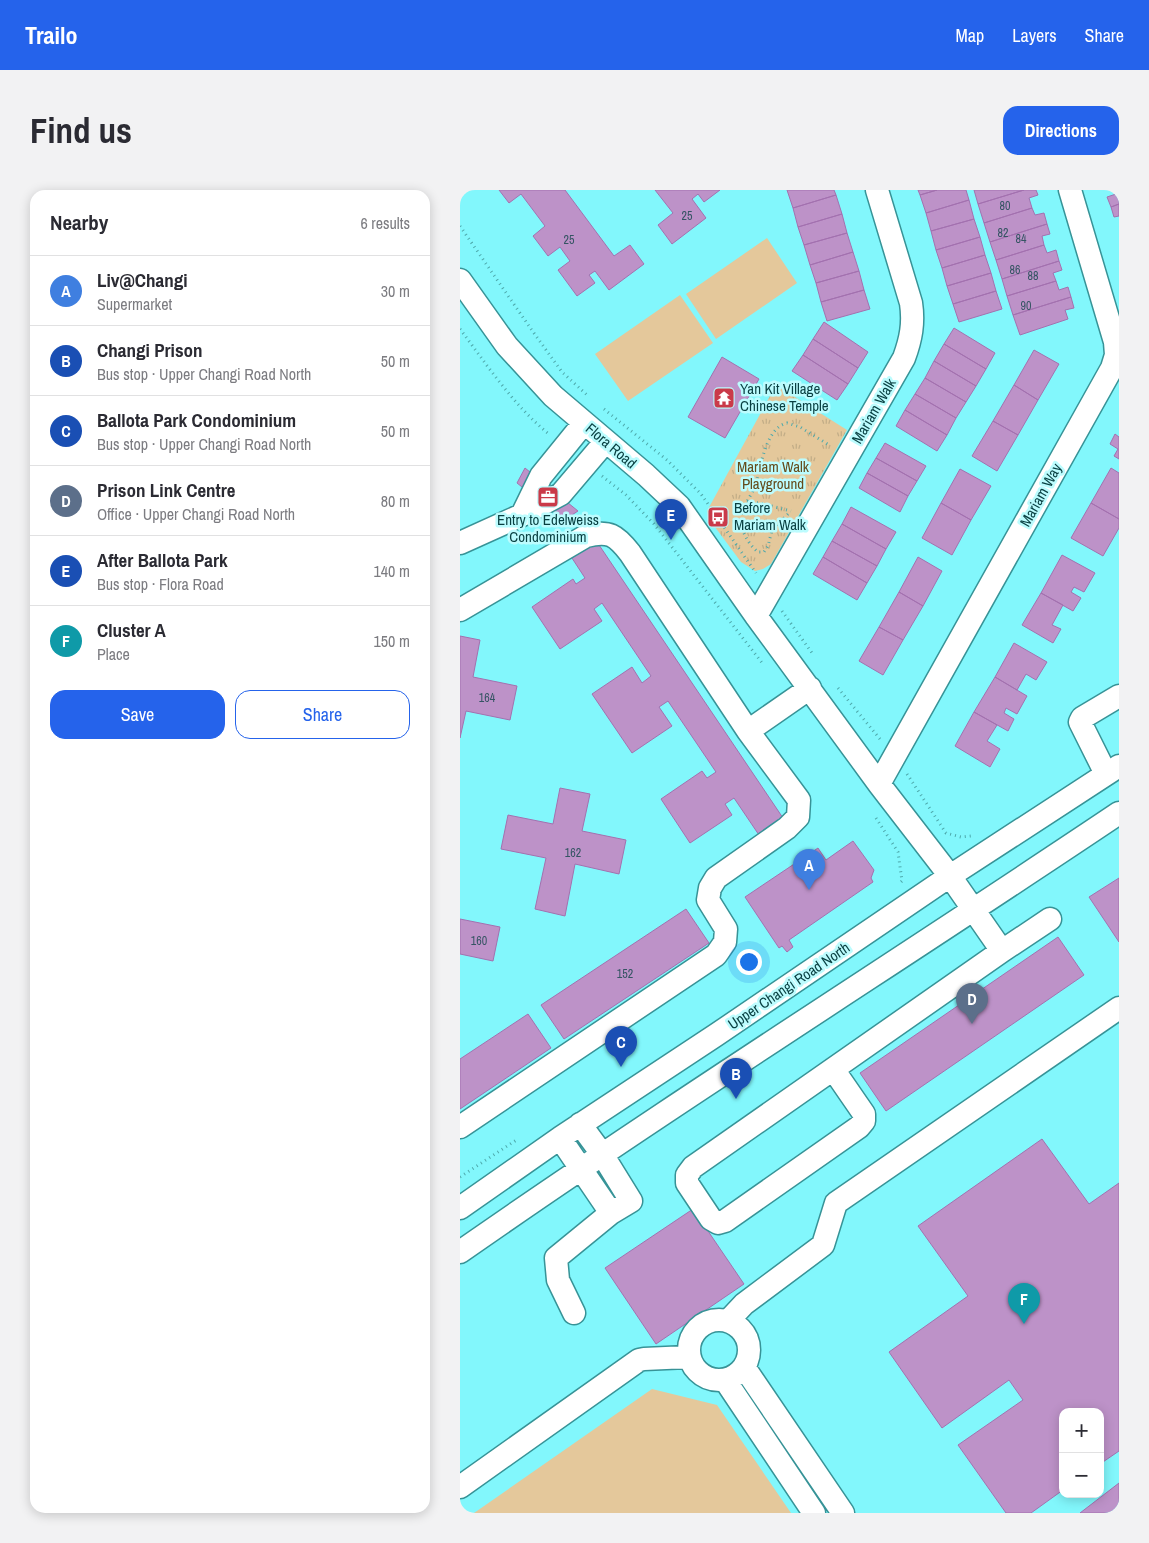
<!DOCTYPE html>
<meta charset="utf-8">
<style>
body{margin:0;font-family:"Archivo Narrow",sans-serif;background:#f2f2f3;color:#2b2b33}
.controls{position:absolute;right:15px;bottom:15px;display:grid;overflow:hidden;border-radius:10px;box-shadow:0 2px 12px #0003}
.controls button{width:45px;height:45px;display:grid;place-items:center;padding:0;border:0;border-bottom:1px solid #e1e1e2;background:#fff;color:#2b2b33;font:25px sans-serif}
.you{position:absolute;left:288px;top:771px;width:18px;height:18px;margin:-12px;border:4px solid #fff;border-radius:50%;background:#1a73e8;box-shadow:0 0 0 8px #1a73e833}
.badge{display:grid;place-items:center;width:32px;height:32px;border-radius:50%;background:#2563eb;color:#fff;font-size:16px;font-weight:700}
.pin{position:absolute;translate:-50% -41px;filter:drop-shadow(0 1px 2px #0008)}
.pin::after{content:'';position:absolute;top:26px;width:18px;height:15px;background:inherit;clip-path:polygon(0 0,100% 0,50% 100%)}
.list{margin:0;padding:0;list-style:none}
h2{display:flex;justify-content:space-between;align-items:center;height:65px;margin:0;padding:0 20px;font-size:21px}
h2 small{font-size:16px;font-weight:400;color:#7c7c81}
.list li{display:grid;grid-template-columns:32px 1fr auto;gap:15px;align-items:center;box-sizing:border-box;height:70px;padding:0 20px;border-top:1px solid #e1e1e2}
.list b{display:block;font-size:19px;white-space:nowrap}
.list p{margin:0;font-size:16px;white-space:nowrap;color:#7c7c81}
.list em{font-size:16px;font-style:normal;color:#7c7c81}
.actions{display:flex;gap:10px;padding:15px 20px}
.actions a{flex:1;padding:11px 0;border:1px solid #2563eb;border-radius:15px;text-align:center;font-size:18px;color:#2563eb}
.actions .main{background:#2563eb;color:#fff}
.map{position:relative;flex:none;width:659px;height:1323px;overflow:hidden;border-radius:15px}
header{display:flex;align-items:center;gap:30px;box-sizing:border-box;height:70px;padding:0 25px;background:#2563eb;color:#fff}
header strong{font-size:24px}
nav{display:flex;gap:28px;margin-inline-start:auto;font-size:18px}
.intro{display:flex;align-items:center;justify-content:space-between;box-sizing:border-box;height:120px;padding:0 30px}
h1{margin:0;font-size:35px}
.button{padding:12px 22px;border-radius:15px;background:#2563eb;color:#fff;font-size:18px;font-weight:700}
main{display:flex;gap:30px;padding:0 30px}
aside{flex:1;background:#fff;border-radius:15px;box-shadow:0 2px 12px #0003}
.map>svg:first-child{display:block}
</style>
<header>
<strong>Trailo</strong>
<nav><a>Map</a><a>Layers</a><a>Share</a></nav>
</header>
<div class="intro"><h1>Find us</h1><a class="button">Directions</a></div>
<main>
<aside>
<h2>Nearby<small>6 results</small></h2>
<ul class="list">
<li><span class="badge" style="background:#3f7fe0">A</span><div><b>Liv@Changi</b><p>Supermarket</p></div><em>30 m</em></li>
<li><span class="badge" style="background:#1a4fb4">B</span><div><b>Changi Prison</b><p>Bus stop · Upper Changi Road North</p></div><em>50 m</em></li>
<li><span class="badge" style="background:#1a4fb4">C</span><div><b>Ballota Park Condominium</b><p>Bus stop · Upper Changi Road North</p></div><em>50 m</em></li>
<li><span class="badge" style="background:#5c6f8a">D</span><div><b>Prison Link Centre</b><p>Office · Upper Changi Road North</p></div><em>80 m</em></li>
<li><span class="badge" style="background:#1a4fb4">E</span><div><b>After Ballota Park</b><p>Bus stop · Flora Road</p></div><em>140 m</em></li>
<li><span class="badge" style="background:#0f9aa8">F</span><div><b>Cluster A</b><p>Place</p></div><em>150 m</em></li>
</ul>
<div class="actions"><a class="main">Save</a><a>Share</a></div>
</aside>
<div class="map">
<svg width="659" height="1323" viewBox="0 0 659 1323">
<defs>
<pattern id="park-tufts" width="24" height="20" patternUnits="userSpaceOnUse" patternTransform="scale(1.25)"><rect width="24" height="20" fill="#e4c89b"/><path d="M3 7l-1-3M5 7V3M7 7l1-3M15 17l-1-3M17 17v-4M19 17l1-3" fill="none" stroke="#c2ad87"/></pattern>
</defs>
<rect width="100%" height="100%" fill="#82f7fc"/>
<path fill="#e4c89b" d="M 307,48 L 337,93 L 256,149 L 226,104 Z
M 220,105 L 253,153 L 168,211 L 135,164 Z
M 192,1199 L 257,1215 L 331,1323 L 14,1323 Z"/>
<path fill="url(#park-tufts)" d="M 316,195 L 387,240 L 311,374 L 303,379 L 295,381 L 281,372 L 249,329 L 247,321 Z"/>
<path fill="#bd92c8" stroke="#a371af" d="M 39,0 L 105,0 L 154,66 L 170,55 L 184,74 L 149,100 L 135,81 L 129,85 L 135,93 L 117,106 L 98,80 L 110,71 L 100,57 L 88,66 L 73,46 L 85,36 L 61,4 L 49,13 Z
M 195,0 L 260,0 L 244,12 L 238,4 L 232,9 L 246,28 L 212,54 L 198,35 L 213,23 Z
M 327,0 L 374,0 L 376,5 L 333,18 Z
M 458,0 L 477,0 L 460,5 Z
M 477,0 L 506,0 L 509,10 L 466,23 L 460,5 Z
M 514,0 L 564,0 L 518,14 Z
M 564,0 L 576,0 L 578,5 L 569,8 L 572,18 L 524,33 L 518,14 Z
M 655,0 L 659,0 L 659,14 L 651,17 L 647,7 L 656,4 Z
M 376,5 L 382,24 L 338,37 L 333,18 Z
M 509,10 L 514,29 L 471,41 L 466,23 Z
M 659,14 L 659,26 L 654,27 L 651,17 Z
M 572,18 L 575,25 L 584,23 L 587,34 L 530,52 L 524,33 Z
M 382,24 L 387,43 L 344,55 L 338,37 Z
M 514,29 L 520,47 L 476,60 L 471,41 Z
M 587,34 L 590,44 L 582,46 L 584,55 L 536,70 L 530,52 Z
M 387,43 L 393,62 L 350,75 L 344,55 Z
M 520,47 L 525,65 L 482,78 L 476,60 Z
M 584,55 L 587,63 L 596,60 L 599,71 L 542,89 L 536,70 Z
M 393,62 L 399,81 L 356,93 L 350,75 Z
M 525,65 L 531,83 L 487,96 L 482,78 Z
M 599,71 L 602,80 L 593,83 L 596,91 L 547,106 L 542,89 Z
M 399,81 L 404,100 L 361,112 L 356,93 Z
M 531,83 L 536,101 L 493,114 L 487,96 Z
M 596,91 L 599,100 L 608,97 L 611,107 L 553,125 L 547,106 Z
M 404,100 L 410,119 L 367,131 L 361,112 Z
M 536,101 L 542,119 L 499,132 L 493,114 Z
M 611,107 L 614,118 L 605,120 L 608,129 L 560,145 L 553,125 Z
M 364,132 L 408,162 L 398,178 L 353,149 Z
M 494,138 L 535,163 L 526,179 L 484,154 Z
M 353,149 L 398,178 L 388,194 L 343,165 Z
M 484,154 L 526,179 L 516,196 L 474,171 Z
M 574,160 L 599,174 L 578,210 L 554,195 Z
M 343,165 L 388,194 L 377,210 L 332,181 Z
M 262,167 L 299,189 L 265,248 L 228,227 Z
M 474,171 L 516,196 L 506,212 L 465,188 Z
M 465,188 L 506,212 L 496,228 L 455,204 Z
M 554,195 L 578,210 L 558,245 L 533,231 Z
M 455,204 L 496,228 L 487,245 L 445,220 Z
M 445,220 L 487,245 L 477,261 L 436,236 Z
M 533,231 L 558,245 L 537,281 L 512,266 Z
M 655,244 L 659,247 L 659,269 L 654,266 L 658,259 L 650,254 Z
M 425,253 L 466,276 L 457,291 L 416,268 Z
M 416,268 L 457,291 L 448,306 L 407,283 Z
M 65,278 L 118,321 L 104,330 L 57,293 Z
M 651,278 L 659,283 L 659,329 L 631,313 Z
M 500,279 L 531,296 L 511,330 L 481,313 Z
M 407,283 L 448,306 L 440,322 L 399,298 Z
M 481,313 L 511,330 L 492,365 L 462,348 Z
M 631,313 L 659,329 L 659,338 L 643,366 L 611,348 Z
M 391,317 L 436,342 L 426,359 L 382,334 Z
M 382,334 L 426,359 L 417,376 L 372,351 Z
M 135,349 L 323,628 L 299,645 L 274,608 L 265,614 L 272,625 L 230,653 L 201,609 L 242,581 L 247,588 L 256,582 L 208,511 L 199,517 L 212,536 L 172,563 L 132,504 L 172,477 L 182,493 L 191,486 L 142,413 L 134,419 L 142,431 L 100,459 L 72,417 L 113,389 L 116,394 L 125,388 L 110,365 Z
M 372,351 L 417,376 L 407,393 L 363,367 Z
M 602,365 L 635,383 L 624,402 L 614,397 L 611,402 L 621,408 L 613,421 L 581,403 Z
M 363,367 L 407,393 L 397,410 L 353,384 Z
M 458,367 L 482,381 L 463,416 L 439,402 Z
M 439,402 L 463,416 L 443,450 L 419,437 Z
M 581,403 L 603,415 L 592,435 L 601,439 L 593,453 L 562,435 Z
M 419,437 L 443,450 L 423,485 L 399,471 Z
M 0,446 L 20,450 L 13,487 L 57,496 L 50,530 L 6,521 L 0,548 Z
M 554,453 L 587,472 L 576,490 L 566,484 L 557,500 L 535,487 Z
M 535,487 L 567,506 L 557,524 L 546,518 L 544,523 L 554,529 L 548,541 L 514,522 Z
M 514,522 L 537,535 L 527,551 L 540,559 L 530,577 L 495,556 Z
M 100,598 L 130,604 L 122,641 L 166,650 L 159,684 L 115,674 L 105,726 L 75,719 L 86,668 L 41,659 L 48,625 L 93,634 Z
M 393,651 L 414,680 L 411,688 L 413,692 L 329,750 L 333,757 L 327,762 L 322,756 L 319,758 L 285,707 L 358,658 L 366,670 Z
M 659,688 L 659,752 L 629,707 Z
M 226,719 L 249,753 L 104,849 L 81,815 Z
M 0,729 L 40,737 L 33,771 L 0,764 Z
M 598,747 L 624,785 L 426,921 L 400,883 Z
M 68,824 L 91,858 L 0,919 L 0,869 Z
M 582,949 L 629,1014 L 659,993 L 659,1261 L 640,1274 L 640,1222 L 603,1222 L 603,1300 L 571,1323 L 546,1323 L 498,1255 L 563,1210 L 549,1190 L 482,1238 L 429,1162 L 508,1106 L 458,1036 Z
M 233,1019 L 284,1094 L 196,1154 L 145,1078 Z
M 659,1293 L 659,1323 L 620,1323 Z"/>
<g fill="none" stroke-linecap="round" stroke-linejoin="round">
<g stroke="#379397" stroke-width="25">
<path id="minor" d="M 0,90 L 47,156 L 93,206 L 186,285 L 219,316 L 296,426 L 419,594 L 490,686 L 542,761
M 62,325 L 81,286 L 124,233
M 0,353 L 62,325 L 101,304 L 146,251
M 0,420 L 126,346 C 149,340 156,345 170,363 L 288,541 L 339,610 L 338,627 L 327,638 L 256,688 L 250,698 L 248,710 L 266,739 L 265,752 L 256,765 L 0,937
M 296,426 L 444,168 C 451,149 454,133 451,113 L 417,0
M 288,541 L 350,498
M 646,584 L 620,532 L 622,528 L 659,506
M 419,594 L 652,178 L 656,165 L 655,152 L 610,0
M 373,879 L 404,924 L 404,931 L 399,937 L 265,1031 L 258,1033 L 251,1029 L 227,993 L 227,985 L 233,977 L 542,761 L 590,729
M 100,948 L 151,1023
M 0,1018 L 100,948 L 256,845 L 490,686 L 659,576
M 0,1062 C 216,911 440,770 659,623
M 114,1123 L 98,1090 L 96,1068 L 151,1023 L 171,1011 L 142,964 L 120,934
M229 1160a30 30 0 1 1 60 0a30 30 0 1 1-60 0Z
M 268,1131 L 284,1114 L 363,1055 L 376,1013 L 659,818
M 284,1177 L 383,1323
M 265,1190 L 354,1323
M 0,1297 L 179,1170 L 184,1169 L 228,1167"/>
</g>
<path stroke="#4da8ab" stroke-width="3" stroke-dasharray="1 4" stroke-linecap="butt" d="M 0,36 L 71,139 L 102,182 L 127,205
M 0,139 C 27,175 54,216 90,245
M 144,219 L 207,270 L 241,304 L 296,383
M 142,286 L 166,305 L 194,334 L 303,474
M 287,311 L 304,314 L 331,321
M 328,324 L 312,340 L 308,356 L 304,362 L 298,362 C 288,354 281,341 281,328 C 282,316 291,307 295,296 C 301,278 305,238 327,233 L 340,237 L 369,255
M 322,421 L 352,463
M 378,498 L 420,549
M 447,584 L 486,643 L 501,647 L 511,646
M 416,628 L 438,662 L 442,691 L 441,692
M 0,987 L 58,949"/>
<use href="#minor" stroke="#fff" stroke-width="22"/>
</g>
<defs>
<g id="temple-square" transform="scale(1.125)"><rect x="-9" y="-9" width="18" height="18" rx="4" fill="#ca3a49" stroke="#bcfcfe"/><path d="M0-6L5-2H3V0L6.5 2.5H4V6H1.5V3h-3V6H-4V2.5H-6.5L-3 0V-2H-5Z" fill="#fff"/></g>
<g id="office-square" transform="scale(1.125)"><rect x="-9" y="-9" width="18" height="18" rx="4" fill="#ca3a49" stroke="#bcfcfe"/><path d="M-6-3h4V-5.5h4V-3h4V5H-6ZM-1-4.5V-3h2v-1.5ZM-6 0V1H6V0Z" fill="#fff"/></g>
<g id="bus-square" transform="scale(1.125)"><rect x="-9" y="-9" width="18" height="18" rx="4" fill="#ca3a49" stroke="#bcfcfe"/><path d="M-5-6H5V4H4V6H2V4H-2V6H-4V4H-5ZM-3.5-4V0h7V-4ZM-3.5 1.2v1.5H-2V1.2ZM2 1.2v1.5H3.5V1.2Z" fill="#fff"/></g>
</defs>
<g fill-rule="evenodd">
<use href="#temple-square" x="264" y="208"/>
<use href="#office-square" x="88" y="307"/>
<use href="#bus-square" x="258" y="327"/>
</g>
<g text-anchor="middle" stroke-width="5" stroke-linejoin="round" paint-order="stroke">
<g font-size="12" fill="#355463">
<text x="545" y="20">80</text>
<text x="227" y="30">25</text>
<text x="543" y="47">82</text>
<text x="561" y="53">84</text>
<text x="109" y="54">25</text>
<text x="555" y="84">86</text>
<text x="573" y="90">88</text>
<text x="566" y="120">90</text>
<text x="27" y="512">164</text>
<text x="113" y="667">162</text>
<text x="19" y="755">160</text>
<text x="165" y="788">152</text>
</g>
<g font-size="15" fill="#083f41" stroke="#bcfcfe" text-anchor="start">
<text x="280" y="204">Yan Kit Village<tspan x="280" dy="17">Chinese Temple</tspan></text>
<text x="274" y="323">Before<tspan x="274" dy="17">Mariam Walk</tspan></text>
<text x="88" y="335" text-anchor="middle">Entry to Edelweiss<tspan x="88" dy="17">Condominium</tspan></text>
</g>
<g font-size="15" fill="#083f41" stroke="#bcfcfe">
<text transform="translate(414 221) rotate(-60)" y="5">Mariam Walk</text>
<text transform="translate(151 256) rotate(40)" y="5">Flora Road</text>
<text transform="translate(581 305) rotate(-61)" y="5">Mariam Way</text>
<text transform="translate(329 796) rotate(-34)" y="5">Upper Changi Road North</text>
</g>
<g font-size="15" fill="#644a1a" stroke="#bcfcfe">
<text x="313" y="282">Mariam Walk<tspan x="313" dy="17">Playground</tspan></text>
</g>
</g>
</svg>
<div class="controls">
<button>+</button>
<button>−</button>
</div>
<div class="you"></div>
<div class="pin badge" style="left:349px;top:700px;background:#3f7fe0">A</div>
<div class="pin badge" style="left:276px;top:909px;background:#1a4fb4">B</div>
<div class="pin badge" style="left:161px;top:877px;background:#1a4fb4">C</div>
<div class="pin badge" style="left:512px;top:834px;background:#5c6f8a">D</div>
<div class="pin badge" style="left:211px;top:350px;background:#1a4fb4">E</div>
<div class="pin badge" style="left:564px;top:1134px;background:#0f9aa8">F</div>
</div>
</main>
